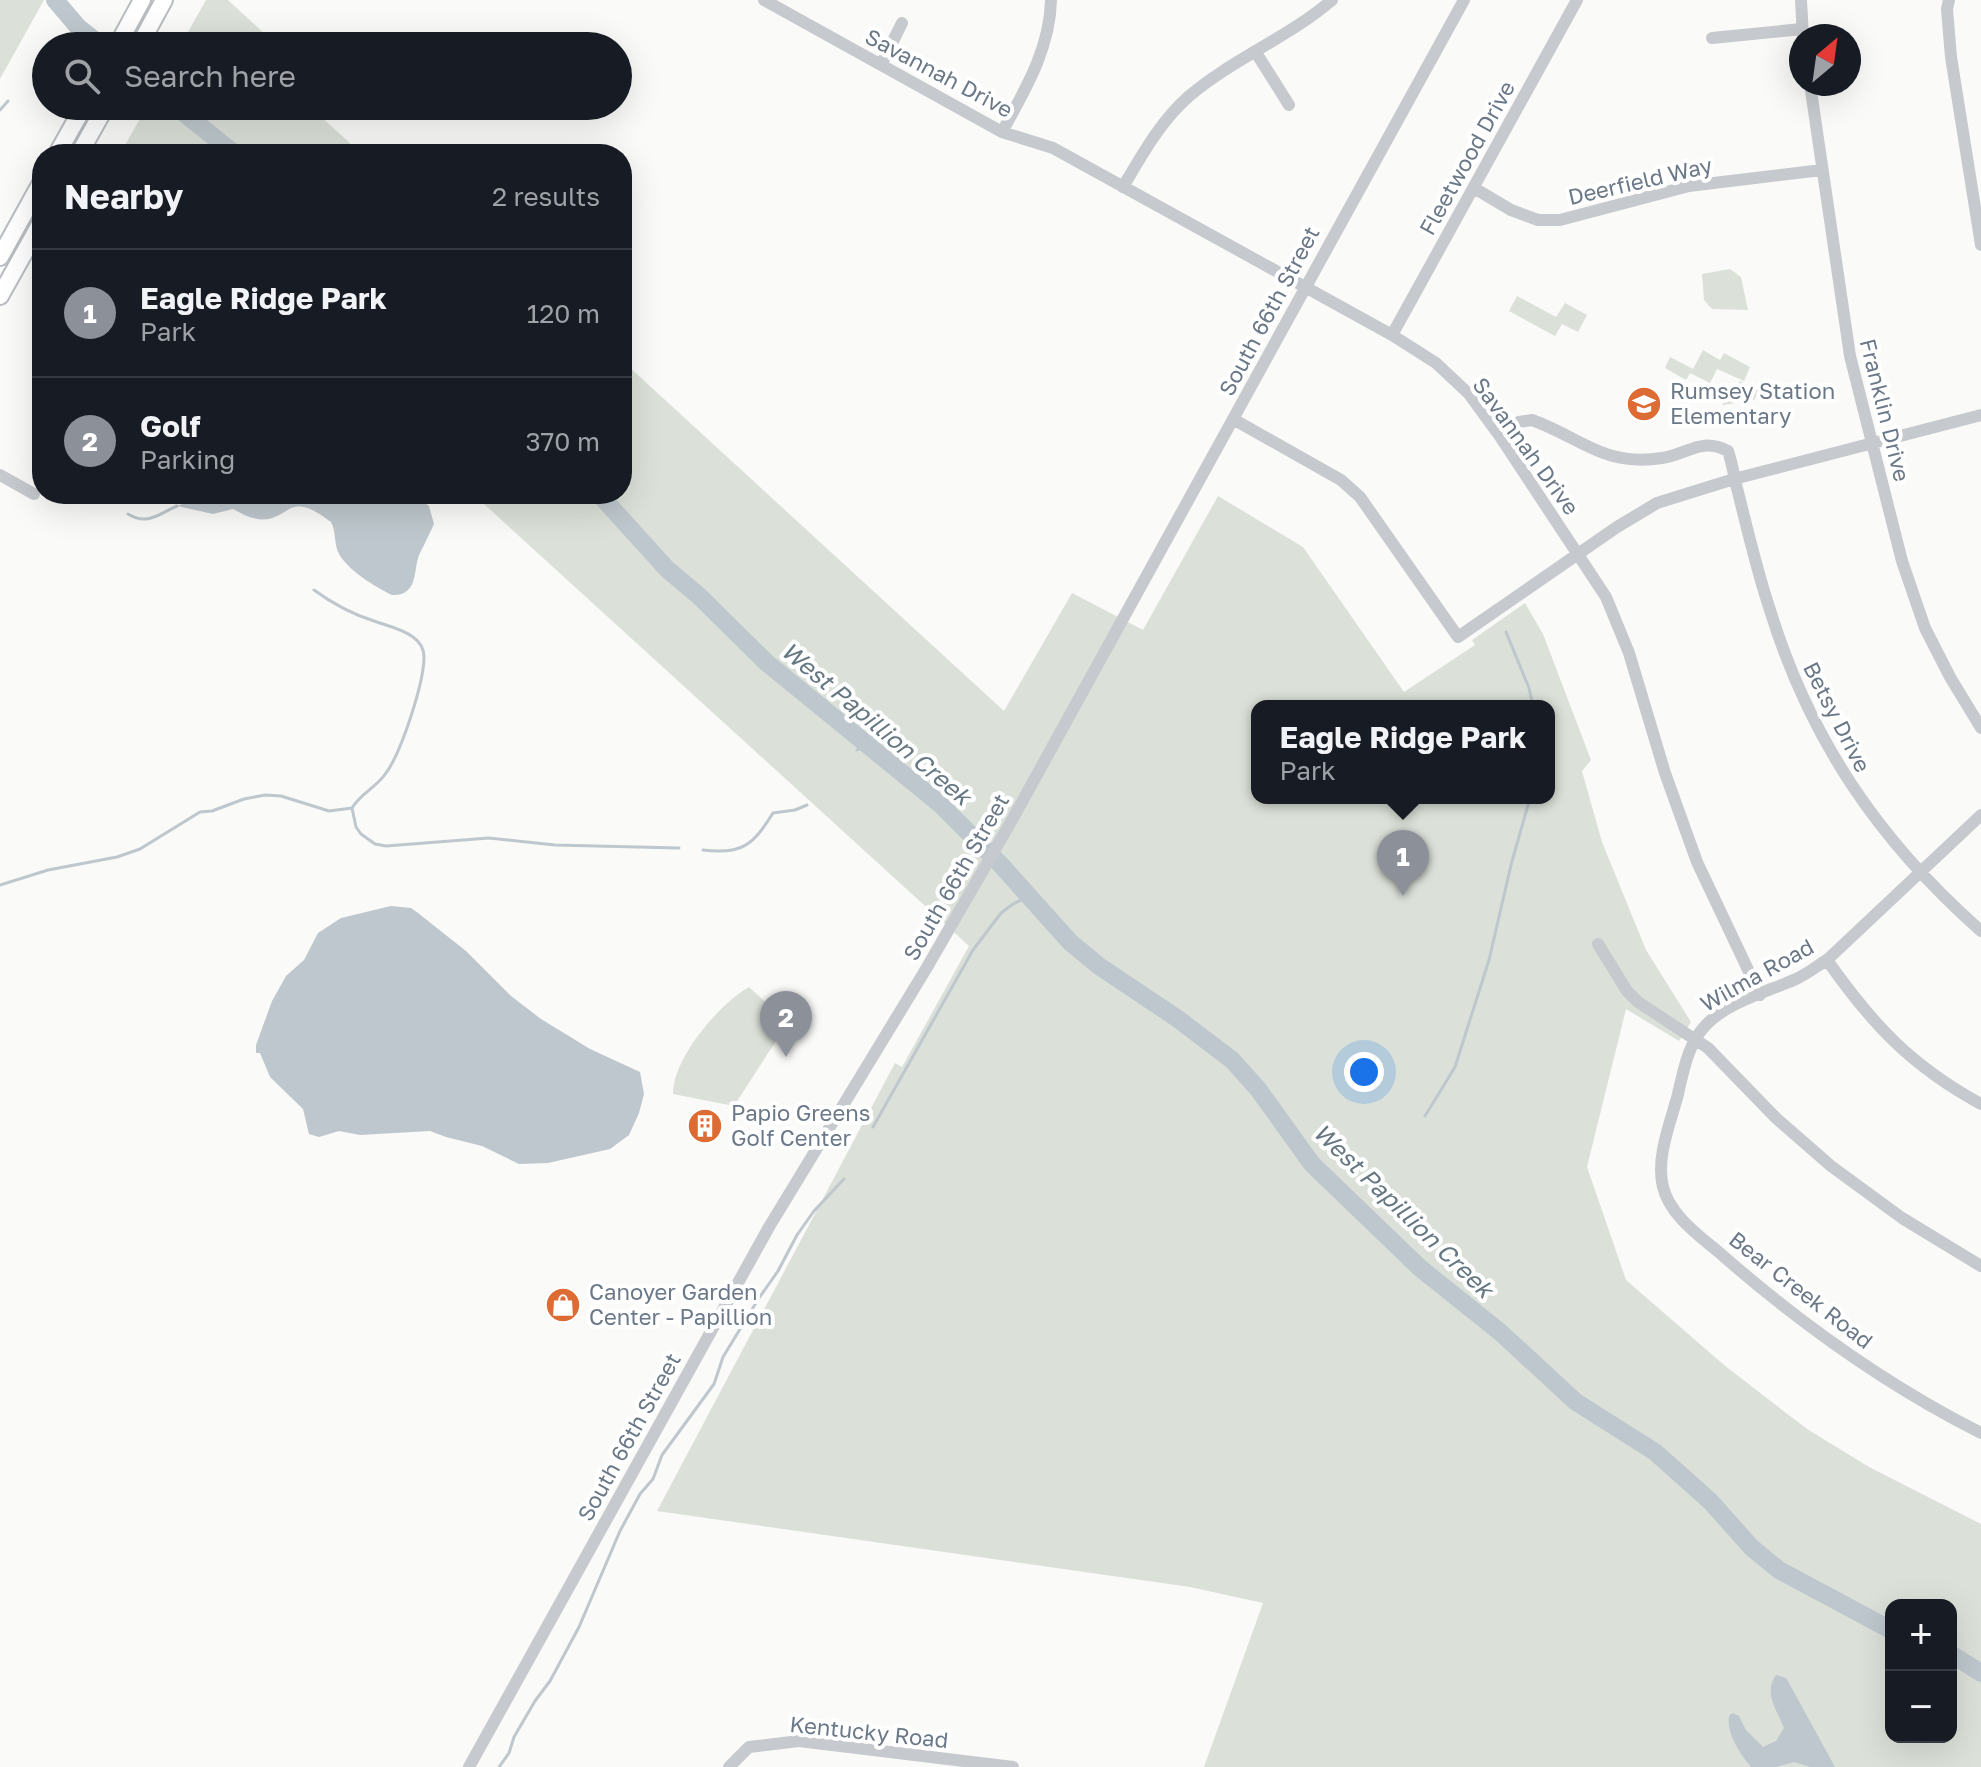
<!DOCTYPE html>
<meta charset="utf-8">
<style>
body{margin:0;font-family:"Golos Text",sans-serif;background:#20242c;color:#f1f3f6}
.controls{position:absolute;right:24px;bottom:24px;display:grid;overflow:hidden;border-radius:16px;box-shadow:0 8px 32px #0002}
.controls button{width:72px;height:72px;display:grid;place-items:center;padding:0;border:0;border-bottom:2px solid #363941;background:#171b24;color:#f1f3f6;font:40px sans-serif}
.compass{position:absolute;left:1789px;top:24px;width:72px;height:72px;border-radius:50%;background:#171b24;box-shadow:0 8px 32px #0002;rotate:29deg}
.you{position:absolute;left:1364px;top:1072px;width:28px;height:28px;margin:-20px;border:6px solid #fff;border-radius:50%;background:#1a73e8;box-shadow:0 0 0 12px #1a73e833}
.badge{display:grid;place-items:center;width:52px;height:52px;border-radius:50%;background:#8c9099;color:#fff;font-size:26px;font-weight:700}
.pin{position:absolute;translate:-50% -66px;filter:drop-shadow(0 2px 4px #0008)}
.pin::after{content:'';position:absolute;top:42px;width:28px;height:24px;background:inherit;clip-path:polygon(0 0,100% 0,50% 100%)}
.popup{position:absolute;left:1251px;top:700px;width:304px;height:104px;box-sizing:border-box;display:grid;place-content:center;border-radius:16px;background:#171b24;filter:drop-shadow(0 2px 6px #0005);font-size:26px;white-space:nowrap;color:#9ea1a6}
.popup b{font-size:30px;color:#f1f3f6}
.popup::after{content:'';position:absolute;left:50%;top:100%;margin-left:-16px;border:16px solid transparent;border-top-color:#171b24}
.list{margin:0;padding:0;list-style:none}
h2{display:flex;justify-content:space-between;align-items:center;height:104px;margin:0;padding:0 32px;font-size:34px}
h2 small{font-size:26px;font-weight:400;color:#9ea1a6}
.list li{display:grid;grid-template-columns:52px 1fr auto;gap:24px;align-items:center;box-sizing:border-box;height:128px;padding:0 32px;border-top:2px solid #363941}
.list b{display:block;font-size:30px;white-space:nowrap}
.list p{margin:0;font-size:26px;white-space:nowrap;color:#9ea1a6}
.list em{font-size:26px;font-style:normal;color:#9ea1a6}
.icon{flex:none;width:44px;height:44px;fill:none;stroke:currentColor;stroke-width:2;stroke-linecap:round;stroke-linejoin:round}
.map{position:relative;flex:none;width:1981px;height:1767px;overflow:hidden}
.search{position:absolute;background:#171b24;box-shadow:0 8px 32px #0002;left:32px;top:32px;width:600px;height:88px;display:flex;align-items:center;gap:20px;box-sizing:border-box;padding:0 28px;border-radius:44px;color:#9ea1a6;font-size:30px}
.panel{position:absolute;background:#171b24;box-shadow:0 8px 32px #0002;left:32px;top:144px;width:600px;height:360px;border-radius:32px}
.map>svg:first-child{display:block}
</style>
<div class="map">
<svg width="1981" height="1767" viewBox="0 0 1981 1767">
<rect width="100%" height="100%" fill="#fafaf8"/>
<path fill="#dbe1d9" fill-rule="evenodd" d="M 0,0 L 44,0 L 0,79 Z
M 206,0 L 228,0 L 278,46 L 180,46 Z
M 147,106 L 309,106 L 362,154 L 120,154 Z
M 1730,269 L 1741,277 L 1748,310 L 1712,309 L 1704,300 L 1702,274 Z
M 1517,296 L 1556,317 L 1565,303 L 1587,315 L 1578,332 L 1562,324 L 1555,336 L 1509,311 Z
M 1703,350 L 1720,360 L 1724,353 L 1750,367 L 1744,381 L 1717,369 L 1710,383 L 1690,373 L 1686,380 L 1665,368 L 1670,357 L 1693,369 Z
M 627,365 L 1004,711 L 1072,593 L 1143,630 L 1218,496 L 1303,547 L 1404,692 L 1475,645 L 1472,640 L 1525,603 L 1543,634 L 1591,760 L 1582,771 L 1602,842 L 1646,950 L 1691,1022 L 1679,1041 L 1626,1009 L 1587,1167 L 1626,1280 L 1724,1365 L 1807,1429 L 1869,1467 L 1981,1524 L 1981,1767 L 1204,1767 L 1263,1603 L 1190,1587 L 657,1511 L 895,1063 L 902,1067 L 969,946 L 473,494 L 622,494 L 622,370 ZM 1257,706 L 1549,706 L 1549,798 L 1257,798 ZM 1891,1605 L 1951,1605 L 1951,1737 L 1891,1737 Z
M 1740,381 L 1759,390 L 1754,400 L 1723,405 L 1722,400 L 1731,397 Z
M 749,987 L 783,1018 L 783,1030 L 734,1106 L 673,1094 C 673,1058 719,1004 749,987 Z"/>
<path fill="#bec7cd" d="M 195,494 L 414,494 L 429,506 L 434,524 C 429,535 424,545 419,555 C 413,572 418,596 392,595 C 375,587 346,569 338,552 C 334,542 336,531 331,522 C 321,515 307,504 295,507 C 288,508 283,514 277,516 C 262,524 247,517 233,509 L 213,514 L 177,506 L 190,501 Z
M 391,906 L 411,908 L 418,913 L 466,951 L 511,996 L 541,1019 L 590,1049 L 640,1072 L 644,1094 L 639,1113 L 629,1135 L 610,1149 L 548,1163 L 519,1164 L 482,1146 L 446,1137 L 430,1131 L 360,1135 L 339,1131 L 319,1137 L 309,1134 L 303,1109 L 270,1077 L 260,1053 L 256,1053 L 256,1045 L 272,1001 L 286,976 L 304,960 L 318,933 L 341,918 Z
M 1776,1675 L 1786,1678 L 1789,1683 L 1835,1767 L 1810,1767 L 1794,1762 L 1776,1767 L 1751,1767 C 1740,1754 1726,1733 1729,1716 L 1732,1713 L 1739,1716 L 1746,1730 L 1763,1747 L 1776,1741 L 1784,1728 C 1777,1710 1763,1693 1776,1675 Z"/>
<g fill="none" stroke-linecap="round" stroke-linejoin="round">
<path stroke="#bec7cd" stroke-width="3" d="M 64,40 L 78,27
M 0,110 L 8,101
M 128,514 C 148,526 158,514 177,506
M 314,590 C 333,604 352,614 374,621 C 387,626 401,628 413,637 C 420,642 424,649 424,657 C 424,683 401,753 386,773 C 377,787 361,793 352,808 L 356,827 L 361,834 L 375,844 L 386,846 L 489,838 L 555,845 L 679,848
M 1506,632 L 1529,688 L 1533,706
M 857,750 L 867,744
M 703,850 C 742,855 753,845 773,813 L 795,810 L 807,805
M 0,885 L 48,870 L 117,857 L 140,849 L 200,812 L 212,811 L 244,799 L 265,795 L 281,796 L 329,811 L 352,808
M 1425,1116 L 1455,1067 L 1489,960 L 1511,865 L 1530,798
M 873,1127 L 973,950 L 1001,913 L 1013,904 L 1029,896
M 499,1767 L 509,1753 L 514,1737 L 535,1701 L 550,1681 L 579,1627 L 620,1531 L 640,1494 L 653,1479 L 662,1455 L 714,1384 L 723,1357 L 759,1298 L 778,1271 L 797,1235 L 814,1211 L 844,1179"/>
<path stroke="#bec7cd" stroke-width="18" d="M 55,0 L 78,27 L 102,46
M 175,106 L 235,154
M 599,494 L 667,569 L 699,596 L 767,663 L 940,804 L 1002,866 L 1070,942 L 1099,966 L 1178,1019 L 1232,1060 L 1258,1089 L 1312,1164 L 1420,1268 L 1500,1332 L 1576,1402 L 1655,1452 L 1710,1501 L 1752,1548 L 1779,1570 L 1891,1630
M 1951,1654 L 1981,1673"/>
<g stroke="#b9bdc1" stroke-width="20">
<path id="major" d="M 117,46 L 142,0
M 139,46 L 164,0
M 57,154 L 84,106
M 79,154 L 106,106
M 0,257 L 42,181
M 0,296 L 42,221"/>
</g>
<path stroke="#c6c9cd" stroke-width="12" d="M 764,0 L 1002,132 L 1053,148 L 1392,335 L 1436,363 L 1469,394 L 1499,435 L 1606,597 L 1629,653 L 1665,773 L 1697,862 L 1760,995
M 1801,0 L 1803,36
M 1949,0 L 1947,9 L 1951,57 L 1981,245
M 1712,38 L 1802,29
M 1255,51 L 1289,105
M 881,65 L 902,23
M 1810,84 L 1850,356 L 1902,561 L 1925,628 L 1950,677 L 1981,728
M 1002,132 C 1025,90 1050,49 1051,0
M 1123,187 C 1142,155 1160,122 1188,97 C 1232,59 1288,38 1332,0
M 1474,188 L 1511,210 L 1538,220 L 1560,220 L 1689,186 L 1822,170
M 1392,335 L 1577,0
M 1233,419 L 1341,480 L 1360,497 L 1458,637 L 1617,527 L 1657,503 L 1734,479 L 1981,415
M 1499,435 L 1519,422 L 1532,420 C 1582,438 1603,467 1662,458 C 1688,454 1701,437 1728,451 C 1733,465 1734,479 1738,492 C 1748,532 1757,571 1770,610 C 1810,740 1879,841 1981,931
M 0,475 L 34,494
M 1981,815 L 1827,960 C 1817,966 1807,974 1796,979 C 1767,992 1727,1002 1705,1026 C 1687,1045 1683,1074 1677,1098 C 1669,1126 1656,1159 1663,1187 C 1670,1216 1701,1237 1722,1255 C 1801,1324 1886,1385 1981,1433
M 1598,944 L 1627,991 L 1638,1002 L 1708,1048 L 1776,1118 L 1831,1166 L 1902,1218 L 1981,1266
M 1827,960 C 1872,1024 1911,1066 1981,1104
M 469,1767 L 769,1227 L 926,969 L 1012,820 L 1464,0
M 729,1767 L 749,1747 L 799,1741 L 1013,1767"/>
<use href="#major" stroke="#fff" stroke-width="16"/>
</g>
<defs>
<g id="school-disc" transform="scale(1.8)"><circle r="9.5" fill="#dd6b34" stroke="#fff"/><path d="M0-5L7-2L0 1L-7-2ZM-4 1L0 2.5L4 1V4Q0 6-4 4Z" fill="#fff"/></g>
<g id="building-disc" transform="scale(1.8)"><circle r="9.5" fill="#dd6b34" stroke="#fff"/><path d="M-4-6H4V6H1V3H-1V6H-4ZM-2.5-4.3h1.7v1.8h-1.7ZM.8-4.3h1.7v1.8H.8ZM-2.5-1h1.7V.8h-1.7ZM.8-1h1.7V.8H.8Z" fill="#fff"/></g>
<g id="shop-disc" transform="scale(1.8)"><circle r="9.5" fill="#dd6b34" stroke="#fff"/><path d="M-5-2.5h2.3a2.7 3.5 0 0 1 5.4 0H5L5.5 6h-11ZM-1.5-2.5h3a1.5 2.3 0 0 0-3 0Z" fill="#fff"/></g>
</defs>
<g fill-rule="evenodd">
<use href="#school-disc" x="1644" y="404"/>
<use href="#building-disc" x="705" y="1126"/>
<use href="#shop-disc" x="563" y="1305"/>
</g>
<g text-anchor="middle" stroke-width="8" stroke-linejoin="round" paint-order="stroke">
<g font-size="22" fill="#6a7888" stroke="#fff">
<text transform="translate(939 73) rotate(28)" y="8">Savannah Drive</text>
<text transform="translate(1467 158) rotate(-61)" y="8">Fleetwood Drive</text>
<text transform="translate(1640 181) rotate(-13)" y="8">Deerfield Way</text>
<text transform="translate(1269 311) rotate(-62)" y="8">South 66th Street</text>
<text transform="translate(1885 410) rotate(76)" y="8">Franklin Drive</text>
<text transform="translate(1526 446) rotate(54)" y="8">Savannah Drive</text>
<text transform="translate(1837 717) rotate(63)" y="8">Betsy Drive</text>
<text transform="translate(956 877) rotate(-60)" y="8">South 66th Street</text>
<text transform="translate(1757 975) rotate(-29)" y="8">Wilma Road</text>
<text transform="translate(1801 1290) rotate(38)" y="8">Bear Creek Road</text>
<text transform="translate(629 1437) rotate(-61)" y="8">South 66th Street</text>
<text transform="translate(869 1732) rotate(6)" y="8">Kentucky Road</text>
</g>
<g font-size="22" fill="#6a7888" stroke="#fff" text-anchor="start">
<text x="1670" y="399">Rumsey Station<tspan x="1670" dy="25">Elementary</tspan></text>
<text x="731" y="1121">Papio Greens<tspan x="731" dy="25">Golf Center</tspan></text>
<text x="589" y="1300">Canoyer Garden<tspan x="589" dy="25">Center - Papillion</tspan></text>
</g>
<g font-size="24" font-style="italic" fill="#667883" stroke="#fff">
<text transform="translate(876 724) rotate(40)" y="8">West Papillion Creek</text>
<text transform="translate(1403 1211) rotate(44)" y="8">West Papillion Creek</text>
</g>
</g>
</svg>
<div class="controls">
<button>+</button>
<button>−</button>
</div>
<svg class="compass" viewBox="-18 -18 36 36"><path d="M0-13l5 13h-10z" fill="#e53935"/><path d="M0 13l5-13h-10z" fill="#9ea1a6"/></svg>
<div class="you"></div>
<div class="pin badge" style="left:1403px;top:896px">1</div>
<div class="popup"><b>Eagle Ridge Park</b>Park</div>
<div class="pin badge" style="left:786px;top:1057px">2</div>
<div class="search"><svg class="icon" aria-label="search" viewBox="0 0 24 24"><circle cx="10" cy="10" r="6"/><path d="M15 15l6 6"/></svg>Search here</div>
<section class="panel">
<h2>Nearby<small>2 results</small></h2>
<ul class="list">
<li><span class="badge">1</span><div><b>Eagle Ridge Park</b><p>Park</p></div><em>120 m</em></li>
<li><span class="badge">2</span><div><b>Golf</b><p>Parking</p></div><em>370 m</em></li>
</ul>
</section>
</div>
